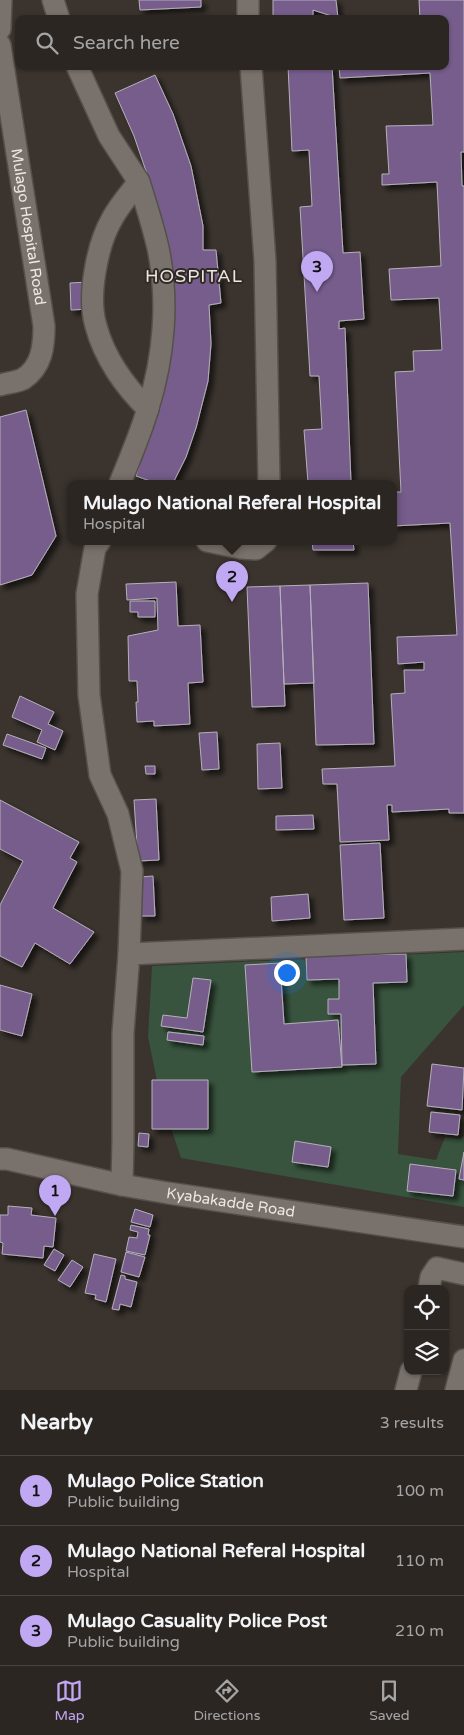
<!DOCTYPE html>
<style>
body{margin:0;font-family:"Varela Round",sans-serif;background:#38322f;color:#f1f3f6}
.controls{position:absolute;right:15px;bottom:15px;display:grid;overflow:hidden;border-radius:10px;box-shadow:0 1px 4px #0004}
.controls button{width:45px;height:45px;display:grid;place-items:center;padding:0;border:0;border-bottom:1px solid #484340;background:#2c2622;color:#f1f3f6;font:25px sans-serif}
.you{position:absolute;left:286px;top:972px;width:18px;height:18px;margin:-12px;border:4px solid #fff;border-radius:50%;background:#1a73e8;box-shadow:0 0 0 8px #1a73e833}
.badge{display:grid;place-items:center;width:32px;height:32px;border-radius:50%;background:#c0a8f3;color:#111;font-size:16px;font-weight:700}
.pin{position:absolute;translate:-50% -41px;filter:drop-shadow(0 1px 2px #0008)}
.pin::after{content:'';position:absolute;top:26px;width:18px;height:15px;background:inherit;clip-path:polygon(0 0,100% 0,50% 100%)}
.popup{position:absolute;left:67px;top:480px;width:330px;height:65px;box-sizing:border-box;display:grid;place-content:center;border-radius:10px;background:#2c2622;filter:drop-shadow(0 1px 4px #0005);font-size:16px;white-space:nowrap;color:#a6a5a5}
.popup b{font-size:19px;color:#f1f3f6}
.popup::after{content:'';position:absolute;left:50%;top:100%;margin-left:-10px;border:10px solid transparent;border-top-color:#2c2622}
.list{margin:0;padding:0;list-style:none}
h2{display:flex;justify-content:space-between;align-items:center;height:65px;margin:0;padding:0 20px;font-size:21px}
h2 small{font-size:16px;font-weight:400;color:#a6a5a5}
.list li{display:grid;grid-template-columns:32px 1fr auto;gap:15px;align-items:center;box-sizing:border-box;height:70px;padding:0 20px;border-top:1px solid #484340}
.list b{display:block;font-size:19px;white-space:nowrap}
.list p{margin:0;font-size:16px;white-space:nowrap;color:#a6a5a5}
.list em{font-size:16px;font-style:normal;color:#a6a5a5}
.icon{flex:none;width:28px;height:28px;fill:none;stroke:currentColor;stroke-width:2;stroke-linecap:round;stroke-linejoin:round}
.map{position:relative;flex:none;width:464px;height:1390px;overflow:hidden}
.search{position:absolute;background:#2c2622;box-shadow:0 1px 4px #0004;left:15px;right:15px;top:15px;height:55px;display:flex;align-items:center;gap:12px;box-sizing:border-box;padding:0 18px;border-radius:10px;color:#a6a5a5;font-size:19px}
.sheet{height:275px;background:#2c2622}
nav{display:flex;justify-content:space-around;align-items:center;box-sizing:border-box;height:70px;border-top:1px solid #484340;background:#2c2622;font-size:14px;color:#a6a5a5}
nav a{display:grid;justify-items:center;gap:2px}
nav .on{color:#c0a8f3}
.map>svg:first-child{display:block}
</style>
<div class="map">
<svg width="464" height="1390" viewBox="0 0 464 1390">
<defs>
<filter id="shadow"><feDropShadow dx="4.5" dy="4.5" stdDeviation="2.5" flood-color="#0009"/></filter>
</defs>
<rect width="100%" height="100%" fill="#3a332e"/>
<path fill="#38543e" d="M 464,952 L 464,1005 L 401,1077 L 398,1154 L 436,1160 L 445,1137 L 460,1139 L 464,1136 L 464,1207 L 181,1158 L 160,1095 L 148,1037 L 152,966 Z"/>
<path fill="#765d8c" stroke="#b5b0b9" filter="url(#shadow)" d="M 139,0 L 201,0 L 201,7 L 140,10 Z
M 273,0 L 336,0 L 338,18 L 313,10 L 313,19 L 273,19 Z
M 419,0 L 464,0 L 464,152 L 461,152 L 462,186 L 464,186 L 464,813 L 449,813 L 449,809 L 392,812 L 392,805 L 387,805 L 389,840 L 340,842 L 337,784 L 323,784 L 322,769 L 395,766 L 391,694 L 405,693 L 404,670 L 424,670 L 424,662 L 398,664 L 397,637 L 457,635 L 450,523 L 393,526 L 393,492 L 401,492 L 395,372 L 414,371 L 413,351 L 442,350 L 439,298 L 391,300 L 389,269 L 441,266 L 437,182 L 382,185 L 382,174 L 389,174 L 386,126 L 433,125 L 430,73 L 340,78 L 339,66 L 445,66 L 445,19 L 420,19 Z
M 288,66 L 332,66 L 343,253 L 360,252 L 364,319 L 339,321 L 339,329 L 345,328 L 351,483 L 308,483 L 304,430 L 322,429 L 319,376 L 310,376 L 300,207 L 312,206 L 309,150 L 292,151 Z
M 155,75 L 173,114 L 191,166 L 203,226 L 203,250 L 216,250 L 221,303 L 209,305 L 211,344 L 208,381 L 196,428 L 186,457 L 173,483 L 156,483 L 136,476 L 155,410 L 160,224 L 147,174 L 134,136 L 115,93 Z
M 88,282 L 90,309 L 71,310 L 70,283 Z
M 26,410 L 56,536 L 32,575 L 0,585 L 0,417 Z
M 312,541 L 353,541 L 354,550 L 313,550 Z
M 176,582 L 178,626 L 200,625 L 203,682 L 188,683 L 190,724 L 154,726 L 154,721 L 137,722 L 136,702 L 138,702 L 137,681 L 129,681 L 128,636 L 158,630 L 157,598 L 127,600 L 126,584 Z
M 368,583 L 374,744 L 316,745 L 310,585 Z
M 310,585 L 314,683 L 284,684 L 280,586 Z
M 280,586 L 285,706 L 252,707 L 247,587 Z
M 130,601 L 155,601 L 155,617 L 138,617 L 138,612 L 130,612 Z
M 20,696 L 54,712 L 48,724 L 63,731 L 55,750 L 37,742 L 42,730 L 12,717 Z
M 217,732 L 219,769 L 202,770 L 199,733 Z
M 7,734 L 46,748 L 42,759 L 3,745 Z
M 280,743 L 282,788 L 258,789 L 257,744 Z
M 145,766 L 155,766 L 155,774 L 146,774 Z
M 156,799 L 159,860 L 138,861 L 134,800 Z
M 0,800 L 79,842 L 70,858 L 77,862 L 53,908 L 94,932 L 70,964 L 35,943 L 22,967 L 0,956 L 0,905 L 23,861 L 0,849 Z
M 313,815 L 314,829 L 276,830 L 276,816 Z
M 380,843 L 384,918 L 344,920 L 340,845 Z
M 153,876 L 155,916 L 141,916 L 140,877 Z
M 308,894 L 310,918 L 272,921 L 271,897 Z
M 406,954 L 407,982 L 373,983 L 376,1064 L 342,1065 L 341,1014 L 328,1014 L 328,999 L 339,999 L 339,979 L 307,980 L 306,956 Z
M 280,963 L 284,1024 L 338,1020 L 342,1067 L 252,1072 L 245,965 Z
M 193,978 L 211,980 L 203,1032 L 161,1026 L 163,1015 L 187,1018 Z
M 0,985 L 32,994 L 22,1036 L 0,1030 Z
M 168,1032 L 204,1036 L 203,1045 L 167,1040 Z
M 432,1064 L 464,1068 L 462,1110 L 427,1106 Z
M 152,1080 L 208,1080 L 208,1129 L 152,1129 Z
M 431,1112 L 460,1115 L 458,1135 L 429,1132 Z
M 139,1133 L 149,1134 L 148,1147 L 138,1146 Z
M 295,1141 L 331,1147 L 328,1167 L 292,1162 Z
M 464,1152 L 464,1180 L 459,1179 Z
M 410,1164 L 456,1170 L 453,1196 L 407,1191 Z
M 8,1206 L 32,1208 L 31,1215 L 56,1218 L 53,1247 L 44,1246 L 43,1258 L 2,1254 L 3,1243 L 0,1242 L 0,1215 L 8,1215 Z
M 135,1209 L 153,1215 L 150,1227 L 131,1222 Z
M 131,1225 L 149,1229 L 148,1235 L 150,1235 L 145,1255 L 126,1251 L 129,1237 L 137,1238 L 138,1232 L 130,1230 Z
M 54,1249 L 64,1255 L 55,1271 L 44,1265 Z
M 126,1252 L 145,1257 L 139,1277 L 121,1272 Z
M 94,1254 L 116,1259 L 106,1302 L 95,1299 L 96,1295 L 85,1293 Z
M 72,1260 L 83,1267 L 70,1287 L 58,1280 Z
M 121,1275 L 125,1276 L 125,1279 L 137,1282 L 131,1307 L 120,1304 L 119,1310 L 112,1309 Z"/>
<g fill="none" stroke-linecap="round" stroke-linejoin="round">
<g stroke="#56504b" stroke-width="24">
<g id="minor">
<path d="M 53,0 L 59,19"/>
<path d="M 248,0 L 248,19"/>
<path d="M 0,29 L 1,0"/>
<path id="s1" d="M 0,45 L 44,326 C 44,346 42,367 23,379 C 17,382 7,383 0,385"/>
<path d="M 77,66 L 109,136 L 139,182 C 129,194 119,206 112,219 C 97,245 87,297 96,326 C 104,357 125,387 148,409"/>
<path d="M 251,66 L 265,261 L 269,483"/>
<path d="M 120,483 C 130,458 141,433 148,408 C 164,357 169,300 158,248 C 153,226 146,204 139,182"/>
<path d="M 100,541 L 95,548 L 87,594 L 89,695 L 100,775 L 118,814 L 132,871 L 129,954"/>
<path d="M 207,541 L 241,548 L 256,549 L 266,541"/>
<path id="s2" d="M 0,1159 L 7,1159 L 122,1185 L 168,1193 L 464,1237"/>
<path d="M 122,1185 L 123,1140 L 123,1033 L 129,954 L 464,939"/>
<path d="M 429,1289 L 431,1277 L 437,1268 L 464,1274"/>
<path d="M 406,1390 L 411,1371"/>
<path d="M 456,1390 L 464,1360"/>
</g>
</g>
<use href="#minor" stroke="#79716b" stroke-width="21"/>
</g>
<g text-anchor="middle" stroke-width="4" stroke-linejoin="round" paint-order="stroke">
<g font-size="15" fill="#ebe7e3" stroke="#302924">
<text dy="5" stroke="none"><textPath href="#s1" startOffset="184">Mulago Hospital Road</textPath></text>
<text dy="5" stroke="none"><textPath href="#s2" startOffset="235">Kyabakadde Road</textPath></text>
</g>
<g font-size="18" letter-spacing="1" fill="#ebe7e3" stroke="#302924">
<text x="194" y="282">HOSPITAL</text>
</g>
</g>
</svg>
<div class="controls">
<button><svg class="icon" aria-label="locate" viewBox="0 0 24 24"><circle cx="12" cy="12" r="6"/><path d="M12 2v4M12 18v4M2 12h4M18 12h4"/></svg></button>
<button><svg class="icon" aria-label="layers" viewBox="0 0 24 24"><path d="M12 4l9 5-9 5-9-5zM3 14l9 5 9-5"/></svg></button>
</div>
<div class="you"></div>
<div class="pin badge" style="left:55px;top:1216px">1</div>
<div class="pin badge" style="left:232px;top:602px">2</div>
<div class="popup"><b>Mulago National Referal Hospital</b>Hospital</div>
<div class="pin badge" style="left:317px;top:292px">3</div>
<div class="search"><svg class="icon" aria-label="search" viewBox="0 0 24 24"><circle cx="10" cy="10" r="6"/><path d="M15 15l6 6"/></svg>Search here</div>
</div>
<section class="sheet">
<h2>Nearby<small>3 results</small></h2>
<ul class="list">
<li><span class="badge">1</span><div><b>Mulago Police Station</b><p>Public building</p></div><em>100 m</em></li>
<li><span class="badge">2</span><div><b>Mulago National Referal Hospital</b><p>Hospital</p></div><em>110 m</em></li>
<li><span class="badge">3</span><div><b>Mulago Casuality Police Post</b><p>Public building</p></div><em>210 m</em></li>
</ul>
</section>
<nav>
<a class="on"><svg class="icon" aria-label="map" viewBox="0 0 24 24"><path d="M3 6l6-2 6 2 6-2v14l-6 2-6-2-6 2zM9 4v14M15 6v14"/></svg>Map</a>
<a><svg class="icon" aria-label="directions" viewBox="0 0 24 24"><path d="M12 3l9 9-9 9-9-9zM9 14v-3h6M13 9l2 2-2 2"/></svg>Directions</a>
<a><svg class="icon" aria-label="saved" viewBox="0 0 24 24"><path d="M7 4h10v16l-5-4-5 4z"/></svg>Saved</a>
</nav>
